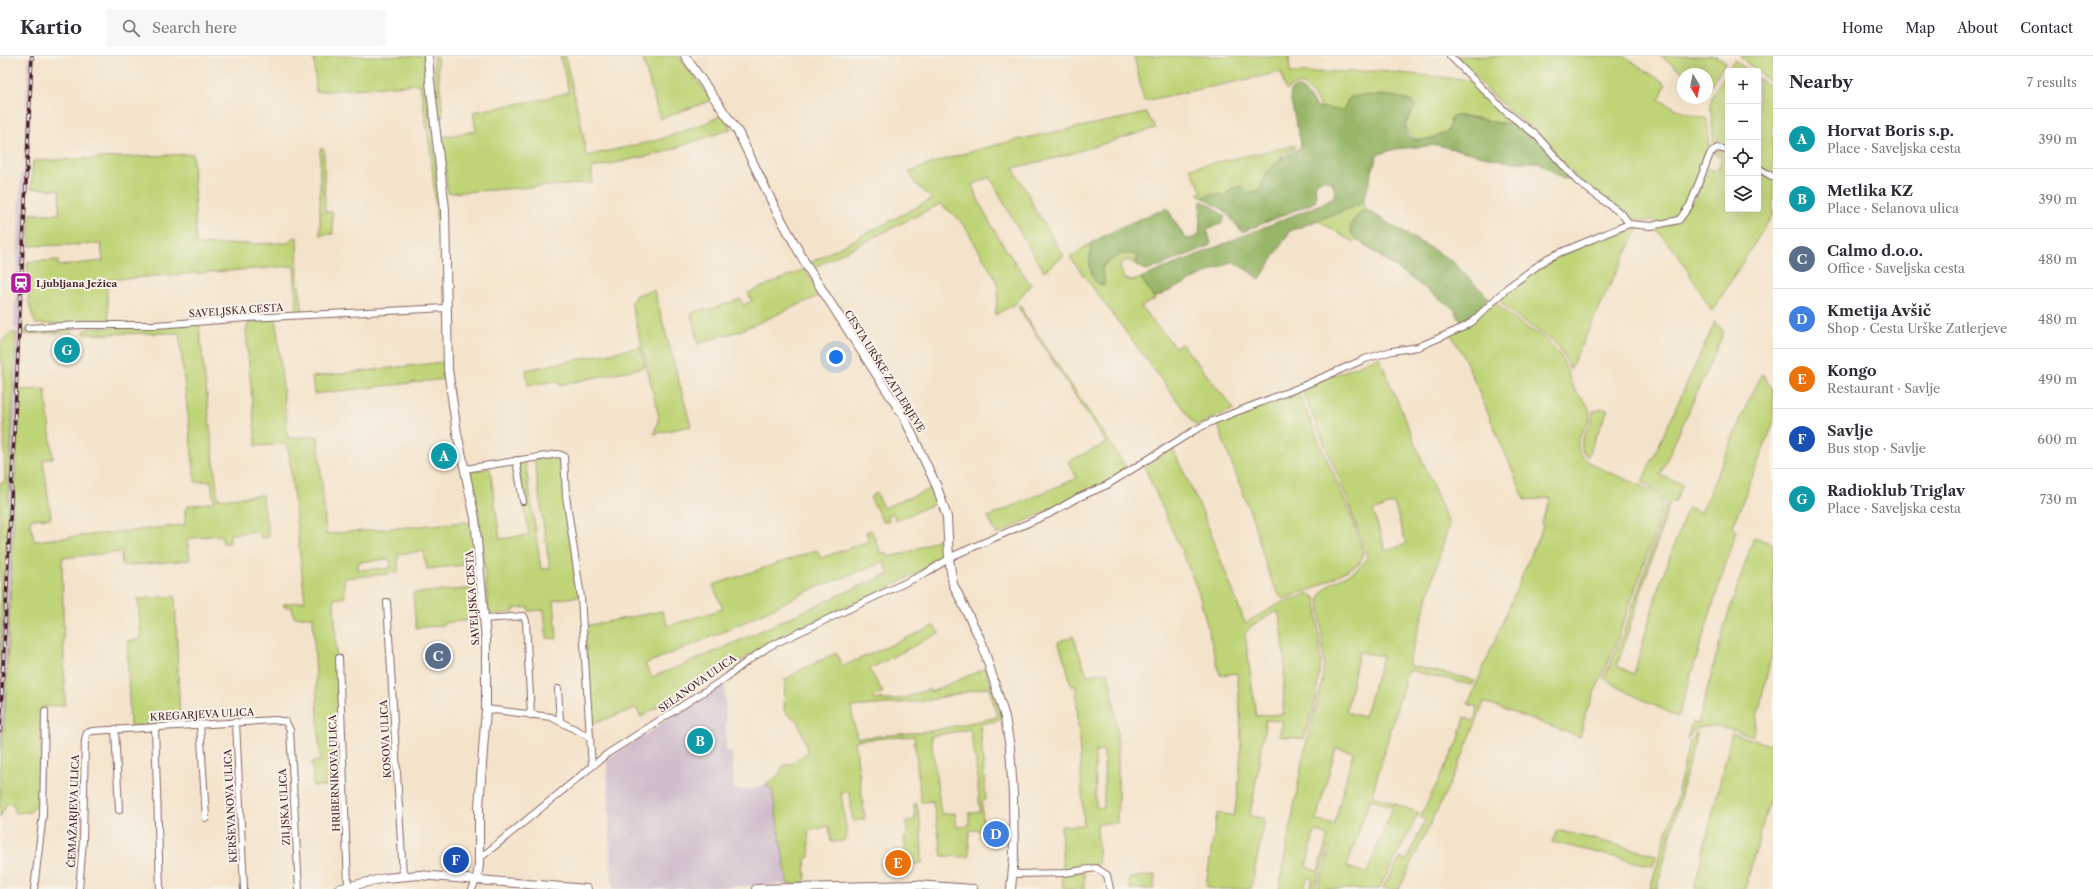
<!DOCTYPE html>
<meta charset="utf-8">
<style>
body{margin:0;font-family:"Libre Caslon Text",serif;background:#f7f7f7;color:#2b2b33}
.controls{position:absolute;right:12px;top:12px;display:grid;overflow:hidden;border-radius:4px;box-shadow:0 4px 16px #0002}
.controls button{width:36px;height:36px;display:grid;place-items:center;padding:0;border:0;border-bottom:1px solid #e1e1e2;background:#fff;color:#2b2b33;font:20px sans-serif}
.compass{position:absolute;left:1677px;top:12px;width:36px;height:36px;border-radius:50%;background:#fff;box-shadow:0 4px 16px #0002;rotate:170deg}
.you{position:absolute;left:836px;top:301px;width:14px;height:14px;margin:-10px;border:3px solid #fff;border-radius:50%;background:#1a73e8;box-shadow:0 0 0 6px #1a73e833}
.badge{display:grid;place-items:center;width:26px;height:26px;border-radius:50%;background:#2563eb;color:#fff;font-size:13px;font-weight:700}
.pin{position:absolute;translate:-50% -50%;border:2px solid #fff;box-shadow:0 1px 4px #0006}
.list{margin:0;padding:0;list-style:none}
h2{display:flex;justify-content:space-between;align-items:center;height:52px;margin:0;padding:0 16px;font-size:17px}
h2 small{font-size:13px;font-weight:400;color:#7c7c81}
.list li{display:grid;grid-template-columns:26px 1fr auto;gap:12px;align-items:center;box-sizing:border-box;height:60px;padding:0 16px;border-top:1px solid #e1e1e2}
.list b{display:block;font-size:15px;white-space:nowrap}
.list p{margin:0;font-size:13px;white-space:nowrap;color:#7c7c81}
.list em{font-size:13px;font-style:normal;color:#7c7c81}
.icon{flex:none;width:22px;height:22px;fill:none;stroke:currentColor;stroke-width:2;stroke-linecap:round;stroke-linejoin:round}
.map{position:relative;flex:none;width:1773px;height:833px;overflow:hidden}
header{display:flex;align-items:center;gap:24px;box-sizing:border-box;height:56px;padding:0 20px;background:#fff;border-bottom:1px solid #e1e1e2}
header strong{font-size:19px}
nav{display:flex;gap:22px;margin-inline-start:auto;font-size:14px}
.search{width:280px;height:36px;background:#f7f7f7;display:flex;align-items:center;gap:10px;box-sizing:border-box;padding:0 14px;border-radius:4px;color:#7c7c81;font-size:15px}
main{display:flex}
aside{flex:1;background:#fff}
.map>svg:first-child{display:block}
</style>
<header>
<strong>Kartio</strong>
<div class="search"><svg class="icon" aria-label="search" viewBox="0 0 24 24"><circle cx="10" cy="10" r="6"/><path d="M15 15l6 6"/></svg>Search here</div>
<nav><a>Home</a><a>Map</a><a>About</a><a>Contact</a></nav>
</header>
<main>
<div class="map">
<svg width="1773" height="833" viewBox="0 0 1773 833">
<rect width="100%" height="100%" fill="#f7f3e8"/>
<filter id="ink" filterUnits="userSpaceOnUse"><feTurbulence type="fractalNoise" baseFrequency=".025" numOctaves="2"/><feDisplacementMap in="SourceGraphic" scale="8" xChannelSelector="R" yChannelSelector="G"/><feConvolveMatrix kernelMatrix="1 2 1 2 8 2 1 2 1" color-interpolation-filters="sRGB"/></filter>
<filter id="wash" filterUnits="userSpaceOnUse"><feTurbulence type="fractalNoise" baseFrequency=".012" numOctaves="4" result="noise"/><feDisplacementMap in="SourceGraphic" scale="16" xChannelSelector="R" yChannelSelector="G"/><feGaussianBlur stdDeviation="0.9" result="paint"/><feColorMatrix in="noise" values="0 0 0 0 0 0 0 0 0 0 0 0 0 0 0 0 0 1.4 0 .05"/><feComposite in="paint" operator="in"/></filter>
<g filter="url(#wash)">
<rect width="100%" height="100%" fill="#f4e3cb"/>
<path fill="#d0bdcc" d="M 28,0 L 34,0 L 32,35 L 5,653 L 0,709 L 0,629 L 17,273 L 14,271 L 21,117 L 24,116 Z
M 725,627 L 726,696 L 732,696 L 734,733 L 753,733 L 767,727 L 768,731 L 772,733 L 788,828 L 671,833 L 612,833 L 607,703 Z"/>
<path fill="#bfd477" stroke="#847a51" fill-rule="evenodd" d="M 314,0 L 424,0 L 425,25 L 435,96 L 441,168 L 437,168 L 431,98 L 420,28 L 316,36 Z
M 433,0 L 437,0 L 443,60 L 438,60 Z
M 560,0 L 565,0 L 583,77 L 586,100 L 658,84 L 698,70 L 723,59 L 731,73 L 661,97 L 592,112 L 592,127 L 448,137 L 441,81 L 476,75 L 473,56 L 539,44 L 569,36 Z
M 642,0 L 679,0 L 712,44 L 660,63 Z
M 1134,0 L 1289,0 L 1290,17 L 1380,15 L 1470,24 L 1515,65 C 1500,73 1472,57 1453,60 L 1447,76 C 1430,83 1410,92 1405,68 L 1413,55 L 1412,46 C 1391,36 1369,41 1347,44 L 1345,54 L 1342,55 L 1322,52 C 1311,38 1303,18 1286,35 L 1281,16 L 1144,45 Z
M 1453,0 L 1624,0 L 1666,28 L 1659,44 L 1681,55 L 1707,63 L 1710,89 L 1688,149 L 1680,160 L 1670,166 L 1639,165 L 1579,125 L 1536,75 L 1508,54 Z
M 1660,0 L 1717,0 L 1726,6 L 1709,33 L 1707,32 L 1707,18 L 1686,18 Z
M 1740,0 L 1773,0 L 1773,28 L 1741,2 Z
M 1734,4 L 1749,15 L 1728,15 L 1728,93 L 1714,88 L 1710,48 L 1714,36 Z
M 1758,22 L 1773,33 L 1773,119 L 1758,109 Z
M 1146,57 L 1156,72 L 1056,102 L 1013,112 L 1033,147 L 1032,148 L 1064,200 L 1044,215 L 1022,180 L 990,121 L 972,129 C 986,165 1008,198 1031,228 L 1015,248 L 995,259 L 999,234 L 995,222 L 967,174 L 958,162 L 940,148 L 813,212 L 810,207 L 932,143 L 916,128 L 909,116 C 985,86 1067,75 1146,57 Z
M 1296,89 L 1294,93 L 1282,98 L 1283,101 C 1276,107 1269,113 1265,121 C 1261,128 1262,134 1254,137 L 1232,132 L 1223,140 L 1216,139 L 1202,141 L 1198,138 L 1202,136 L 1190,112 Z
M 320,93 L 324,93 L 325,156 L 332,156 L 333,178 L 320,179 Z
M 1718,94 L 1728,96 L 1728,153 L 1758,153 L 1758,114 L 1773,124 L 1773,158 L 1712,255 L 1678,199 L 1655,172 L 1672,168 L 1697,140 L 1708,112 L 1717,116 L 1722,102 L 1714,98 Z
M 193,98 L 196,189 L 289,187 L 292,182 L 297,181 L 298,222 L 303,257 L 297,257 L 294,210 L 106,224 L 109,268 L 36,268 C 26,248 28,228 27,206 L 58,204 L 58,210 L 103,205 L 101,188 L 29,190 L 30,158 L 59,158 L 60,134 L 31,132 L 33,105 Z
M 1363,147 L 1366,154 L 1359,157 L 1351,177 L 1356,183 L 1353,186 L 1317,164 Z
M 1628,170 L 1640,170 L 1613,223 L 1570,313 L 1561,294 L 1551,283 L 1516,261 L 1498,243 L 1517,227 L 1554,202 Z
M 1091,187 L 1090,211 L 1099,228 L 1105,223 L 1102,215 L 1103,209 C 1112,202 1126,192 1137,200 L 1136,208 L 1127,204 L 1122,206 L 1120,211 L 1124,223 L 1133,225 L 1141,222 L 1154,242 L 1154,244 L 1141,251 L 1175,291 L 1182,288 L 1234,353 L 1196,370 L 1070,201 Z
M 805,213 L 821,239 L 742,274 L 698,288 L 691,257 L 704,253 L 706,255 L 740,243 L 743,249 L 752,245 L 748,237 Z
M 654,234 L 691,370 L 654,378 L 659,361 L 631,246 L 636,239 Z
M 1493,247 C 1502,249 1507,258 1514,263 C 1527,274 1543,278 1554,291 C 1566,303 1567,323 1577,337 C 1583,343 1589,348 1590,357 C 1591,371 1570,384 1581,399 C 1590,412 1640,427 1657,437 L 1661,443 L 1662,456 L 1616,588 L 1586,656 L 1580,681 L 1484,646 L 1458,711 L 1399,833 L 1382,833 L 1401,801 L 1406,805 L 1425,764 L 1420,761 L 1458,686 L 1465,661 L 1472,665 L 1475,663 L 1477,651 L 1468,648 L 1543,470 L 1541,467 L 1551,442 L 1525,444 L 1464,301 L 1451,278 Z
M 1020,248 L 1024,258 L 1127,413 L 1105,427 L 997,479 L 988,461 L 1077,422 L 1068,406 L 1106,387 L 1018,251 Z
M 276,262 L 288,382 L 318,380 L 326,478 L 467,466 L 472,469 L 476,505 L 474,508 L 427,513 L 423,495 L 398,498 L 398,517 L 344,522 L 345,541 L 334,543 L 342,730 L 313,730 L 312,706 L 320,705 L 313,561 L 294,561 L 292,551 L 284,551 L 283,548 L 305,545 L 288,388 L 256,390 L 246,274 L 249,266 ZM 390,503 L 391,512 L 358,514 L 358,506 Z
M 1715,266 L 1724,276 L 1660,419 L 1683,428 L 1675,446 L 1671,444 L 1617,610 L 1634,618 L 1658,533 L 1688,451 L 1701,457 L 1752,336 L 1763,318 L 1773,335 L 1773,368 L 1732,472 L 1736,475 L 1678,661 L 1621,633 L 1604,622 L 1623,579 L 1665,455 C 1666,438 1656,433 1642,426 Z
M 199,268 L 218,443 L 262,439 L 269,481 L 261,482 L 258,475 L 230,478 L 230,487 L 223,487 L 222,481 L 217,479 L 187,483 L 190,504 L 122,510 L 121,496 L 62,502 L 65,649 L 42,651 L 40,745 L 30,756 L 15,757 L 14,749 L 7,747 L 0,762 L 0,709 L 5,653 L 19,334 L 45,333 L 53,402 L 43,404 L 51,462 L 30,463 L 34,485 L 185,469 L 185,454 L 188,450 L 214,446 L 211,425 L 195,426 L 179,277 L 93,278 L 84,278 L 84,275 L 92,271 L 139,272 Z
M 69,272 L 73,274 L 73,277 L 22,278 L 21,275 L 27,274 Z
M 10,277 L 16,277 L 0,629 L 0,427 L 5,426 L 3,306 L 0,306 L 0,288 Z
M 640,291 L 645,311 L 559,329 L 558,325 L 528,329 L 526,314 Z
M 1379,301 L 1449,468 L 1408,609 L 1474,624 L 1472,629 L 1408,614 L 1372,739 L 1419,757 L 1379,833 L 1317,833 L 1330,793 L 1328,791 L 1314,833 L 1309,833 L 1313,823 L 1308,821 L 1304,831 L 1309,833 L 1279,833 L 1304,696 L 1322,627 L 1324,607 L 1319,543 C 1328,519 1358,522 1367,501 L 1348,445 L 1302,334 L 1303,332 ZM 1394,447 L 1406,488 L 1386,495 L 1373,455 ZM 1359,596 L 1383,600 L 1364,661 L 1346,656 ZM 1336,692 L 1353,696 L 1334,769 L 1316,764 ZM 1370,743 L 1393,751 L 1367,817 L 1347,811 ZM 1315,775 L 1328,780 L 1318,815 L 1306,811 Z
M 444,306 L 445,323 L 314,338 L 312,321 Z
M 1297,334 L 1351,459 L 1363,497 L 1360,507 L 1315,532 L 1283,543 C 1269,531 1259,481 1252,461 C 1241,429 1227,398 1217,366 Z
M 1600,352 L 1608,354 L 1587,401 C 1571,387 1594,372 1593,355 L 1597,355 Z
M 1172,391 L 1203,457 L 1245,567 L 1281,547 L 1309,538 L 1316,542 L 1321,608 L 1315,646 L 1304,683 L 1279,680 L 1283,665 L 1266,664 L 1250,760 L 1265,762 L 1251,833 L 1215,833 L 1206,830 L 1217,757 L 1234,760 C 1243,712 1242,665 1237,617 L 1220,619 L 1199,538 L 1186,505 L 1144,410 ZM 1278,555 C 1287,588 1284,624 1283,658 L 1256,660 L 1245,578 L 1251,570 Z
M 562,400 L 579,540 L 554,544 L 557,583 L 547,582 L 544,554 L 529,555 L 528,551 L 514,553 L 514,556 L 489,560 L 479,461 L 470,415 L 490,412 L 500,483 L 529,479 L 517,407 L 525,405 L 541,513 L 550,513 L 534,403 Z
M 933,432 L 938,446 L 896,465 L 893,457 L 888,459 L 889,464 L 883,466 L 870,441 L 877,437 L 883,452 Z
M 871,474 L 882,498 L 886,496 L 889,501 L 909,496 L 946,480 L 944,500 L 940,505 L 882,535 L 780,581 L 736,608 L 732,605 L 641,661 L 636,652 L 591,668 L 585,570 L 662,555 L 668,570 L 723,553 L 713,529 L 817,494 L 821,502 L 869,485 L 866,476 ZM 884,506 L 889,518 C 809,550 733,591 652,621 L 645,608 L 728,574 L 808,535 Z
M 1754,481 L 1773,488 L 1773,593 L 1753,680 C 1740,676 1710,666 1697,673 C 1692,675 1690,680 1687,684 L 1692,666 L 1698,668 L 1725,568 Z
M 479,532 L 481,563 L 444,567 L 444,569 L 416,572 L 413,537 Z
M 175,540 L 180,667 L 130,670 L 127,585 L 141,583 L 138,543 Z
M 934,570 L 939,577 L 869,613 L 883,636 L 872,642 L 875,644 L 882,642 L 882,644 C 899,645 914,639 929,633 L 931,636 L 986,612 L 1002,664 L 980,668 L 986,744 L 982,744 L 983,775 L 969,774 L 969,801 L 942,800 L 933,745 L 921,746 L 914,680 L 859,684 L 855,685 L 865,763 L 853,765 L 849,736 L 841,737 L 847,780 L 843,785 L 831,786 L 829,770 L 808,775 L 810,801 L 805,803 L 806,821 L 804,827 L 788,828 L 772,733 L 768,731 L 767,727 L 778,720 L 784,709 L 791,708 L 808,696 L 798,665 L 786,657 L 784,654 L 785,624 L 802,613 L 836,597 L 843,610 ZM 989,631 L 997,661 L 931,675 L 857,682 L 851,651 L 925,645 ZM 970,673 L 976,706 L 980,756 L 969,757 L 969,770 L 957,771 L 955,757 L 941,758 L 931,680 Z
M 1073,580 L 1087,619 L 1108,616 C 1120,666 1119,716 1117,767 L 1097,768 L 1099,809 L 1063,816 L 1061,770 L 1084,769 L 1076,630 L 1071,630 L 1066,609 L 1058,586 ZM 1104,695 L 1104,752 L 1096,751 L 1095,696 Z
M 1697,676 L 1657,833 L 1650,833 L 1675,749 L 1689,687 Z
M 1732,677 L 1773,690 L 1773,731 L 1745,833 L 1694,833 Z
M 914,748 L 917,748 L 921,770 L 922,807 L 913,808 L 912,815 L 906,814 L 904,782 L 907,781 L 907,765 L 915,764 Z
M 1557,774 L 1657,799 L 1653,810 L 1552,786 Z
M 1084,815 L 1084,833 L 1063,833 L 1062,819 Z
M 1155,819 L 1154,833 L 1130,833 L 1129,822 Z"/>
<path fill="#97b668" stroke="#706a4a" d="M 1296,31 L 1303,34 L 1317,51 L 1342,55 L 1350,41 C 1366,38 1403,37 1415,49 L 1415,52 C 1407,61 1397,81 1417,84 C 1427,85 1438,80 1447,76 L 1452,60 C 1472,57 1499,73 1515,65 L 1535,80 L 1571,121 L 1563,123 L 1538,106 L 1509,106 L 1437,89 L 1395,93 L 1377,99 L 1363,147 L 1290,175 L 1260,223 L 1233,205 L 1154,242 L 1141,222 L 1328,145 L 1334,140 C 1337,127 1328,119 1316,127 C 1314,133 1318,141 1315,146 L 1242,176 L 1224,154 L 1202,141 L 1211,138 L 1225,139 C 1247,118 1242,142 1257,136 L 1262,129 L 1268,115 L 1283,101 L 1300,92 L 1301,87 L 1290,41 L 1291,34 Z
M 1201,145 L 1211,149 L 1225,161 L 1221,168 L 1207,174 L 1211,187 L 1209,190 L 1147,215 L 1136,208 L 1138,204 L 1134,198 L 1122,198 L 1103,209 C 1100,217 1107,222 1104,229 C 1086,228 1090,198 1091,187 L 1123,170 L 1167,152 L 1184,181 L 1187,183 L 1193,182 L 1199,179 Z
M 1366,154 L 1452,205 L 1490,243 L 1471,263 L 1463,268 L 1454,253 L 1356,183 L 1351,177 C 1349,166 1357,159 1366,154 Z"/>
</g>
<g filter="url(#ink)">
<g fill="none" stroke-linecap="round" stroke-linejoin="round">
<g stroke="#866463" stroke-width="8">
<path id="minor" d="M 1450,0 L 1506,56 L 1536,79 L 1578,126 L 1622,158 L 1629,168
M 1758,112 L 1773,121
M 28,272 L 81,269 L 156,269 L 247,262 L 446,252
M 516,404 L 523,445
M 465,413 L 558,398 L 564,400 L 566,440 L 581,541 L 590,681
M 387,546 L 403,820
M 484,563 L 524,560 L 526,565 L 531,659
M 339,602 L 348,830
M 558,633 L 560,665
M 486,653 L 551,661 L 590,681 L 592,710
M 236,666 L 244,833
M 200,668 L 206,762
M 155,671 L 160,833
M 115,673 L 119,754
M 479,803 L 607,698 L 727,621 L 746,606 L 770,590 L 924,518 L 955,499 L 1049,458 L 1077,442 L 1107,429 L 1195,374 L 1213,365 L 1298,332 L 1365,303 L 1392,295 L 1418,291 L 1462,272 L 1472,266 L 1507,232 L 1548,202 L 1559,197 L 1629,168 L 1651,170 L 1679,164 L 1690,149 L 1710,98 L 1717,92 L 1728,94
M 1013,818 L 1064,817 L 1096,812 L 1107,819 L 1110,833
M 34,833 L 43,758 L 45,655
M 79,833 L 83,785 L 85,683 L 87,677 L 92,675 L 276,664 L 286,666 L 290,674 L 299,833
M 472,833 L 477,823"/>
</g>
<g stroke="#866463" stroke-width="10">
<path id="tertiary" d="M 428,0 L 430,26 L 445,153 L 448,313 L 457,377 L 475,462 L 486,583 L 486,653 L 479,751 L 479,808 L 477,823
M 685,0 L 738,76 L 775,152 L 808,212 L 904,361 L 937,431 L 947,461 L 949,503 L 953,528 L 982,587 L 1005,661 L 1010,692 L 1013,738 L 1014,801 L 1011,833
M 338,833 L 385,822 L 419,819 L 587,833
M 756,833 L 915,829 L 973,833"/>
</g>
<use href="#minor" stroke="#fff" stroke-width="6"/>
<use href="#tertiary" stroke="#fff" stroke-width="8"/>
<g stroke="#4a1f2b" stroke-width="3.5">
<path id="rail" d="M 0,675 L 32,0"/>
</g>
<use href="#rail" stroke="#f7f3e8" stroke-width="2" stroke-dasharray="6" stroke-linecap="butt"/>
</g>
</g>
<defs>
<g id="station-square" transform="scale(1.15)"><rect x="-9" y="-9" width="18" height="18" rx="4" fill="#b5179e" stroke="#f7f3e8"/><path d="M-3-6H3Q5-6 5-4V2Q5 4 3 4L4.5 6H3L1.5 4h-3L-3 6H-4.5L-3 4Q-5 4-5 2V-4Q-5-6-3-6ZM-3.5-4v3h7v-3ZM-3.5 1v1.5H-2V1ZM2 1v1.5H3.5V1Z" fill="#fff"/></g>
</defs>
<g fill-rule="evenodd">
<use href="#station-square" x="21" y="227"/>
</g>
<g text-anchor="middle" stroke-width="4" stroke-linejoin="round" paint-order="stroke">
<g font-size="10" font-weight="bold" fill="#4a1f2b" stroke="#f7f3e8" text-anchor="start">
<text x="36" y="231">Ljubljana Ježica</text>
</g>
<g font-size="10" fill="#4a1f2b" stroke="#f7f3e8">
<text transform="translate(236 254) rotate(-4)" y="4">SAVELJSKA CESTA</text>
<text transform="translate(885 315) rotate(58)" y="4">CESTA URŠKE ZATLERJEVE</text>
<text transform="translate(472 542) rotate(-94)" y="4">SAVELJSKA CESTA</text>
<text transform="translate(697 627) rotate(-35)" y="4">SELANOVA ULICA</text>
<text transform="translate(202 658) rotate(-3)" y="4">KREGARJEVA ULICA</text>
<text transform="translate(385 683) rotate(-93)" y="4">KOSOVA ULICA</text>
<text transform="translate(334 717) rotate(-92)" y="4">HRIBERNIKOVA ULICA</text>
<text transform="translate(230 750) rotate(-93)" y="4">KERŠEVANOVA ULICA</text>
<text transform="translate(284 751) rotate(-93)" y="4">ZILJSKA ULICA</text>
<text transform="translate(73 755) rotate(-88)" y="4">ČEMAŽARJEVA ULICA</text>
</g>
</g>
</svg>
<div class="controls">
<button>+</button>
<button>−</button>
<button><svg class="icon" aria-label="locate" viewBox="0 0 24 24"><circle cx="12" cy="12" r="6"/><path d="M12 2v4M12 18v4M2 12h4M18 12h4"/></svg></button>
<button><svg class="icon" aria-label="layers" viewBox="0 0 24 24"><path d="M12 4l9 5-9 5-9-5zM3 14l9 5 9-5"/></svg></button>
</div>
<svg class="compass" viewBox="-18 -18 36 36"><path d="M0-13l5 13h-10z" fill="#e53935"/><path d="M0 13l5-13h-10z" fill="#7c7c81"/></svg>
<div class="you"></div>
<div class="pin badge" style="left:444px;top:400px;background:#0f9aa8">A</div>
<div class="pin badge" style="left:700px;top:685px;background:#0f9aa8">B</div>
<div class="pin badge" style="left:438px;top:600px;background:#5c6f8a">C</div>
<div class="pin badge" style="left:996px;top:778px;background:#3f7fe0">D</div>
<div class="pin badge" style="left:898px;top:807px;background:#e8710a">E</div>
<div class="pin badge" style="left:456px;top:804px;background:#1a4fb4">F</div>
<div class="pin badge" style="left:67px;top:294px;background:#0f9aa8">G</div>
</div>
<aside>
<h2>Nearby<small>7 results</small></h2>
<ul class="list">
<li><span class="badge" style="background:#0f9aa8">A</span><div><b>Horvat Boris s.p.</b><p>Place · Saveljska cesta</p></div><em>390 m</em></li>
<li><span class="badge" style="background:#0f9aa8">B</span><div><b>Metlika KZ</b><p>Place · Selanova ulica</p></div><em>390 m</em></li>
<li><span class="badge" style="background:#5c6f8a">C</span><div><b>Calmo d.o.o.</b><p>Office · Saveljska cesta</p></div><em>480 m</em></li>
<li><span class="badge" style="background:#3f7fe0">D</span><div><b>Kmetija Avšič</b><p>Shop · Cesta Urške Zatlerjeve</p></div><em>480 m</em></li>
<li><span class="badge" style="background:#e8710a">E</span><div><b>Kongo</b><p>Restaurant · Savlje</p></div><em>490 m</em></li>
<li><span class="badge" style="background:#1a4fb4">F</span><div><b>Savlje</b><p>Bus stop · Savlje</p></div><em>600 m</em></li>
<li><span class="badge" style="background:#0f9aa8">G</span><div><b>Radioklub Triglav</b><p>Place · Saveljska cesta</p></div><em>730 m</em></li>
</ul>
</aside>
</main>
